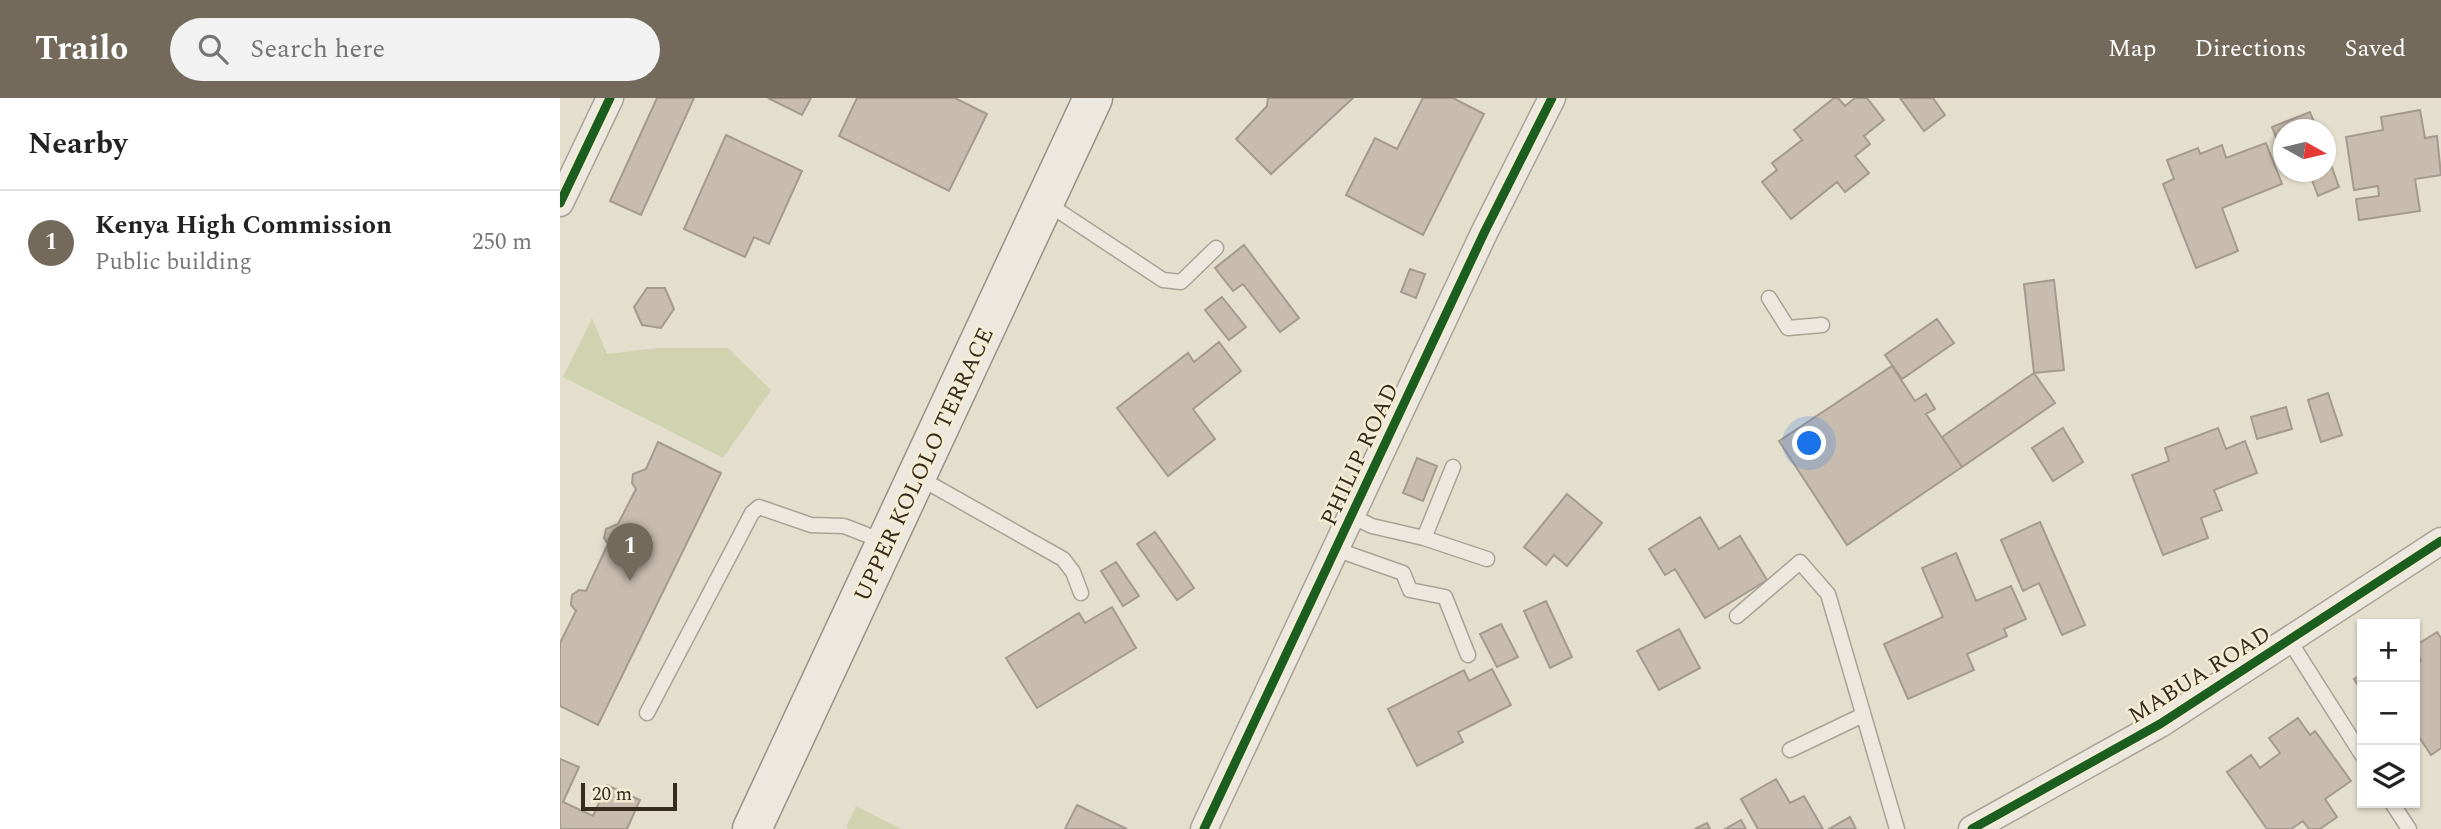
<!DOCTYPE html>
<meta charset="utf-8">
<style>
body{margin:0;font-family:Spectral,serif;background:#f2f2f2;color:#222}
.controls{position:absolute;right:21px;bottom:21px;display:grid;overflow:hidden;border-radius:0px;box-shadow:0 2px 5px #0004}
.controls button{width:63px;height:63px;display:grid;place-items:center;padding:0;border:0;border-bottom:2px solid #e0e0e0;background:#fff;color:#222;font:35px sans-serif}
.compass{position:absolute;left:1713px;top:21px;width:63px;height:63px;border-radius:50%;background:#fff;box-shadow:0 2px 5px #0004;rotate:98deg}
.scale{position:absolute;left:21px;bottom:18px;width:96px;box-sizing:border-box;padding-left:7px;border:4px solid #372b1e;border-top:0;font-size:19px;line-height:24px;white-space:nowrap;color:#372b1e;-webkit-text-stroke:5px #f4ecd3;paint-order:stroke}
.you{position:absolute;left:1250px;top:346px;width:24px;height:24px;margin:-18px;border:5px solid #fff;border-radius:50%;background:#1a73e8;box-shadow:0 0 0 10px #1a73e833}
.badge{display:grid;place-items:center;width:46px;height:46px;border-radius:50%;background:#746a5b;color:#fff;font-size:23px;font-weight:700}
.pin{position:absolute;translate:-50% -58px;filter:drop-shadow(0 2px 4px #0008)}
.pin::after{content:'';position:absolute;top:37px;width:24px;height:21px;background:inherit;clip-path:polygon(0 0,100% 0,50% 100%)}
.list{margin:0;padding:0;list-style:none}
h2{display:flex;justify-content:space-between;align-items:center;height:91px;margin:0;padding:0 28px;font-size:30px}
h2 small{font-size:23px;font-weight:400;color:#767676}
.list li{display:grid;grid-template-columns:46px 1fr auto;gap:21px;align-items:center;box-sizing:border-box;height:105px;padding:0 28px;border-top:2px solid #e0e0e0}
.list b{display:block;font-size:26px;white-space:nowrap}
.list p{margin:0;font-size:23px;white-space:nowrap;color:#767676}
.list em{font-size:23px;font-style:normal;color:#767676}
.icon{flex:none;width:38px;height:38px;fill:none;stroke:currentColor;stroke-width:2;stroke-linecap:round;stroke-linejoin:round}
.map{position:relative;flex:none;width:1881px;height:731px;overflow:hidden}
header{display:flex;align-items:center;gap:42px;box-sizing:border-box;height:98px;padding:0 35px;background:#746a5b;color:#fff}
header strong{font-size:33px}
nav{display:flex;gap:38px;margin-inline-start:auto;font-size:24px}
.search{width:490px;height:63px;background:#f2f2f2;display:flex;align-items:center;gap:18px;box-sizing:border-box;padding:0 24px;border-radius:38px;color:#767676;font-size:26px}
main{display:flex}
aside{flex:1;background:#fff}
.map>svg:first-child{display:block}
</style>
<header>
<strong>Trailo</strong>
<div class="search"><svg class="icon" aria-label="search" viewBox="0 0 24 24"><circle cx="10" cy="10" r="6"/><path d="M15 15l6 6"/></svg>Search here</div>
<nav><a>Map</a><a>Directions</a><a>Saved</a></nav>
</header>
<main>
<aside>
<h2>Nearby<small></small></h2>
<ul class="list">
<li><span class="badge">1</span><div><b>Kenya High Commission</b><p>Public building</p></div><em>250 m</em></li>
</ul>
</aside>
<div class="map">
<svg width="1881" height="731" viewBox="0 0 1881 731">
<rect width="100%" height="100%" fill="#e4decd"/>
<path fill="#d1d3b0" d="M 32,220 L 47,256 L 99,250 L 168,250 L 211,292 L 163,360 L 3,279 Z
M 296,708 L 341,731 L 289,731 L 286,729 Z"/>
<path fill="#c7bcae" stroke="#a49a8d" stroke-width="2" d="M 97,0 L 134,0 L 81,117 L 50,103 Z
M 208,0 L 251,0 L 242,17 Z
M 297,0 L 395,0 L 427,16 L 389,93 L 279,38 Z
M 708,0 L 793,0 L 711,76 L 676,41 L 707,8 Z
M 863,0 L 893,0 L 924,16 L 863,137 L 786,97 L 815,40 L 837,51 Z
M 1274,0 L 1278,0 L 1285,8 L 1295,0 L 1307,0 L 1324,22 L 1304,38 L 1310,46 L 1295,58 L 1309,75 L 1285,94 L 1277,84 L 1231,121 L 1202,84 L 1217,72 L 1212,65 L 1242,42 L 1234,32 Z
M 1340,0 L 1373,0 L 1385,17 L 1364,33 Z
M 1860,12 L 1865,40 L 1877,38 L 1881,77 L 1855,81 L 1860,113 L 1799,122 L 1796,101 L 1819,98 L 1818,88 L 1794,92 L 1786,39 L 1823,32 L 1821,19 Z
M 1750,14 L 1757,32 L 1724,32 L 1724,47 L 1720,49 L 1712,29 Z
M 166,37 L 242,73 L 209,146 L 194,139 L 185,159 L 124,131 Z
M 1706,45 L 1722,86 L 1662,110 L 1678,153 L 1636,170 L 1603,86 L 1614,81 L 1607,62 L 1638,50 L 1640,56 L 1662,47 L 1666,60 Z
M 1766,53 L 1779,89 L 1758,98 L 1749,74 L 1766,74 Z
M 684,147 L 739,220 L 720,234 L 683,186 L 673,193 L 655,170 Z
M 850,171 L 865,176 L 856,200 L 841,194 Z
M 1494,182 L 1504,272 L 1474,275 L 1464,186 Z
M 87,190 L 105,190 L 114,211 L 101,230 L 82,227 L 74,209 Z
M 662,199 L 686,229 L 669,242 L 645,212 Z
M 1377,221 L 1394,245 L 1342,281 L 1325,257 Z
M 659,244 L 681,273 L 633,311 L 655,341 L 608,378 L 557,310 L 628,255 L 634,264 Z
M 1332,268 L 1355,303 L 1366,296 L 1375,311 L 1366,316 L 1402,369 L 1287,447 L 1219,343 Z
M 1474,275 L 1495,305 L 1402,369 L 1382,339 Z
M 1768,295 L 1782,337 L 1761,344 L 1748,302 Z
M 1726,309 L 1732,331 L 1697,341 L 1691,319 Z
M 1503,330 L 1523,364 L 1493,383 L 1472,350 Z
M 1658,330 L 1666,351 L 1685,343 L 1697,375 L 1654,392 L 1662,412 L 1641,420 L 1648,440 L 1603,457 L 1572,377 L 1609,363 L 1605,350 Z
M 98,344 L 161,375 L 38,627 L 0,608 L 0,545 L 16,513 L 11,507 L 12,497 L 19,492 L 26,493 L 48,446 L 44,440 L 46,431 L 58,426 L 76,391 L 72,385 L 73,376 L 86,371 Z
M 857,360 L 877,368 L 863,403 L 843,395 Z
M 1007,396 L 1042,425 L 1007,468 L 994,457 L 986,467 L 964,449 Z
M 1140,419 L 1159,451 L 1180,438 L 1207,482 L 1145,520 L 1115,471 L 1105,477 L 1089,451 Z
M 1480,424 L 1525,527 L 1502,537 L 1479,485 L 1463,493 L 1441,442 Z
M 595,434 L 634,490 L 617,502 L 577,446 Z
M 1396,455 L 1416,503 L 1451,488 L 1466,521 L 1444,531 L 1447,538 L 1407,556 L 1414,572 L 1348,601 L 1324,546 L 1383,519 L 1362,470 Z
M 556,464 L 579,498 L 563,508 L 541,473 Z
M 986,503 L 1012,559 L 990,570 L 964,513 Z
M 552,509 L 576,550 L 477,610 L 446,560 L 519,515 L 525,525 Z
M 941,526 L 958,559 L 937,569 L 920,536 Z
M 1119,531 L 1140,570 L 1099,592 L 1077,553 Z
M 1877,534 L 1881,540 L 1881,650 L 1871,657 L 1859,639 L 1855,642 L 1855,567 L 1861,563 L 1855,548 Z
M 932,571 L 951,607 L 898,634 L 903,644 L 857,668 L 828,611 L 904,572 L 909,583 Z
M 1802,576 L 1802,594 L 1794,581 Z
M 1738,620 L 1750,637 L 1755,633 L 1791,683 L 1765,701 L 1777,719 L 1760,731 L 1749,731 L 1743,723 L 1731,731 L 1707,731 L 1667,674 L 1691,657 L 1700,670 L 1720,655 L 1709,640 Z
M 0,661 L 19,669 L 3,704 L 33,718 L 47,687 L 80,702 L 67,731 L 0,731 Z
M 1216,681 L 1230,705 L 1244,698 L 1263,731 L 1198,731 L 1181,701 Z
M 517,707 L 567,731 L 505,731 Z
M 1290,719 L 1296,731 L 1269,731 Z
M 1181,722 L 1186,731 L 1165,731 Z
M 1147,725 L 1150,731 L 1135,731 Z"/>
<g fill="none" stroke-linecap="round" stroke-linejoin="round">
<g stroke="#a9a396" stroke-width="17">
<path id="lane" d="M 485,104 L 603,182 L 621,184 L 656,150
M 1209,200 L 1228,230 L 1262,227
M 358,379 L 503,461 L 513,474 L 521,495
M 791,418 L 812,428 L 864,440 L 893,369
M 864,440 L 927,461
M 775,451 L 843,475 L 850,492 L 885,499 L 908,557
M 1177,518 L 1240,464 L 1268,496 L 1337,731
M 1729,542 L 1802,657
M 87,615 L 192,415 L 199,409 L 251,427 L 284,428 L 325,444
M 1230,652 L 1301,618
M 1832,705 L 1849,731"/>
</g>
<g stroke="#a9a396" stroke-width="29">
<path id="street" d="M 0,105 L 50,0
M 644,731 L 925,133 L 992,0
M 1412,731 L 1600,626 L 1881,443"/>
</g>
<g stroke="#989286" stroke-width="41">
<path id="secondary" d="M 192,731 L 533,0"/>
</g>
<use href="#lane" stroke="#ece8df" stroke-width="14"/>
<use href="#street" stroke="#ece8df" stroke-width="26"/>
<use href="#secondary" stroke="#ece8df" stroke-width="38"/>
<g stroke="#f4ecd3" stroke-width="13">
<path id="cycleway" d="M 0,105 L 50,0
M 644,731 L 925,133 L 992,0
M 1412,731 L 1600,626 L 1881,443"/>
</g>
<use href="#cycleway" stroke="#1b5e20" stroke-width="9"/>
</g>
<g text-anchor="middle" stroke-width="5" stroke-linejoin="round" paint-order="stroke">
<g font-size="23" fill="#372b1e" stroke="#f4ecd3">
<text transform="translate(799 356) rotate(-65)" y="8">PHILIP ROAD</text>
<text transform="translate(363 366) rotate(-65)" y="8">UPPER KOLOLO TERRACE</text>
<text transform="translate(1639 576) rotate(-32)" y="8">MABUA ROAD</text>
</g>
</g>
</svg>
<div class="controls">
<button>+</button>
<button>−</button>
<button><svg class="icon" aria-label="layers" viewBox="0 0 24 24"><path d="M12 4l9 5-9 5-9-5zM3 14l9 5 9-5"/></svg></button>
</div>
<svg class="compass" viewBox="-18 -18 36 36"><path d="M0-13l5 13h-10z" fill="#e53935"/><path d="M0 13l5-13h-10z" fill="#767676"/></svg>
<div class="scale">20 m</div>
<div class="you"></div>
<div class="pin badge" style="left:70px;top:483px">1</div>
</div>
</main>
